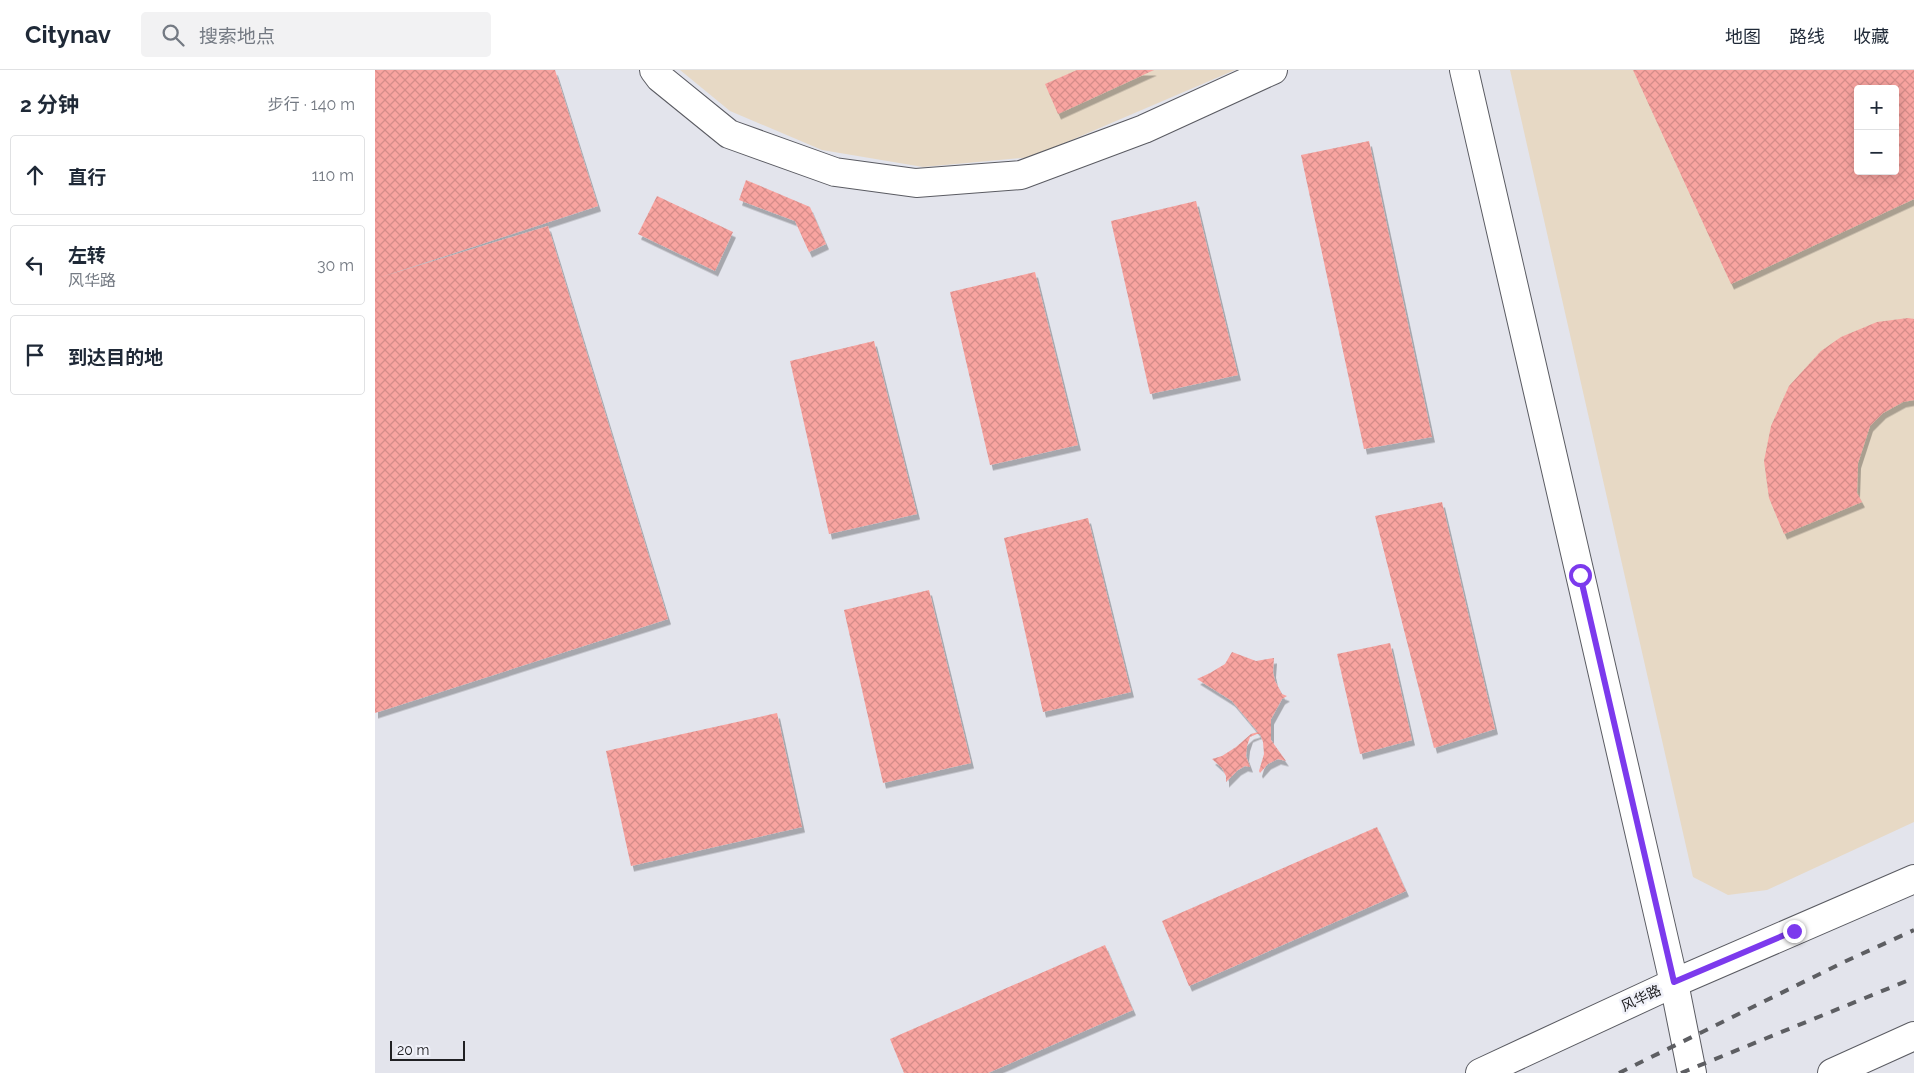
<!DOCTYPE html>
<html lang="zh">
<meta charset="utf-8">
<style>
body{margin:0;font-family:Raleway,"Noto Sans SC",sans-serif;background:#f2f2f3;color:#1f2937}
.controls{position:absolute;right:15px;top:15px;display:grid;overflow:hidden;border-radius:5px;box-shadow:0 2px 12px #0003}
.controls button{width:45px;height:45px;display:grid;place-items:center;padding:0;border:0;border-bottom:1px solid #e0e1e3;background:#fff;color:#1f2937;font:25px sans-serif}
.scale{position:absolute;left:15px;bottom:12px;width:75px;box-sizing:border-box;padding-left:5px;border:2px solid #202023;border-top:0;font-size:14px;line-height:18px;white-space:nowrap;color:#202023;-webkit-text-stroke:4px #f0f1f9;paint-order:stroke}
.stop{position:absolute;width:15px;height:15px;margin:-11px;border:4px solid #7c3aed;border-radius:50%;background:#fff}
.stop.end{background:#7c3aed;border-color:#fff;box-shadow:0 1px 5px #0008}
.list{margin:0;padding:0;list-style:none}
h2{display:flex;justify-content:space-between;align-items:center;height:65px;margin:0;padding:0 20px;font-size:21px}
h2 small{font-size:16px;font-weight:400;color:#747a83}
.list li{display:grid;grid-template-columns:32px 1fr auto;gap:15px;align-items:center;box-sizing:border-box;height:80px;margin:0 10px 10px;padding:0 10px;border:1px solid #e0e1e3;border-radius:5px}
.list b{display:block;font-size:19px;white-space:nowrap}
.list p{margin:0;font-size:16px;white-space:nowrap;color:#747a83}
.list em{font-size:16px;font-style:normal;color:#747a83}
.icon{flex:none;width:28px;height:28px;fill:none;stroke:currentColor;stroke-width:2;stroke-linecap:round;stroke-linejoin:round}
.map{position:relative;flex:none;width:1539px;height:1003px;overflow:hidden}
header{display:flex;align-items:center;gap:30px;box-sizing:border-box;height:70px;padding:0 25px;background:#fff;border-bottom:1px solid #e0e1e3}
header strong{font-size:24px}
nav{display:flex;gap:28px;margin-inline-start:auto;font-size:18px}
.search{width:350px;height:45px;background:#f2f2f3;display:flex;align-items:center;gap:12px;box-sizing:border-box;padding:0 18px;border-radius:5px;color:#747a83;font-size:19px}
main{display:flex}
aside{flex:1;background:#fff}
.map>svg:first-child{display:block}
</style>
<header>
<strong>Citynav</strong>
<div class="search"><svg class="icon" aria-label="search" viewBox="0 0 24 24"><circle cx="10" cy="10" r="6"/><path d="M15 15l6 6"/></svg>搜索地点</div>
<nav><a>地图</a><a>路线</a><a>收藏</a></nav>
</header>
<main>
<aside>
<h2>2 分钟<small>步行 · 140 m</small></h2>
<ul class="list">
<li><svg class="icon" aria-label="ahead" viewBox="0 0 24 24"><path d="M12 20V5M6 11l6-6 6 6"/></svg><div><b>直行</b></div><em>110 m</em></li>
<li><svg class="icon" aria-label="left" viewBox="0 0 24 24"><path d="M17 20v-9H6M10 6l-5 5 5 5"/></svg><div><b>左转</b><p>风华路</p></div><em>30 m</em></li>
<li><svg class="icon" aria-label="arrive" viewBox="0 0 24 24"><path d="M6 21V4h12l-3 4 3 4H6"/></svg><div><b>到达目的地</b></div></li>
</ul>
</aside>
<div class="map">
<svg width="1539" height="1003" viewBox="0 0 1539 1003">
<defs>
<pattern id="building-cross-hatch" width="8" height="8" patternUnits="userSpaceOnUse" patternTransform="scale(1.25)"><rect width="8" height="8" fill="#f9a4a0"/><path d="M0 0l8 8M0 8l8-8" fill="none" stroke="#d58d8a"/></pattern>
<filter id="shadow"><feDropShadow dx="3" dy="5.5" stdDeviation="0" flood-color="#0004"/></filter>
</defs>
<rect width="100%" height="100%" fill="#e3e4ec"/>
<path fill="#e7d9c5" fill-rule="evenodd" d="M 305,0 L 860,0 L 657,87 L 548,97 L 447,80 L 355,41 Z
M 1135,0 L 1539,0 L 1539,752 L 1392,820 L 1353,825 L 1318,807 ZM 1483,19 L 1520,19 L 1520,101 L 1483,101 Z"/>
<path fill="url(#building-cross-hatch)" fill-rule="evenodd" filter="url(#shadow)" d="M 0,0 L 180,0 L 223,136 L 3,208 L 173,156 L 293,549 L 0,643 Z
M 702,0 L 779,0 L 683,44 L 670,14 Z
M 1258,0 L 1539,0 L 1539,129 L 1356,214 ZM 1483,19 L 1520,19 L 1520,101 L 1483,101 Z
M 994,71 L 1057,367 L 989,379 L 926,85 Z
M 371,110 L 435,137 L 451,174 L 434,182 L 420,151 L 364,130 Z
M 282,126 L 358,162 L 340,201 L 263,164 Z
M 821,131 L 863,305 L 775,324 L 736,151 Z
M 660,202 L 703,375 L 615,395 L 575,222 Z
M 1533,248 L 1539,249 L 1539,330 L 1528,332 L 1508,343 L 1495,356 L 1483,393 L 1482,423 L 1487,432 L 1409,464 L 1394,428 L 1389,391 L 1396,356 L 1414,316 L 1446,281 L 1466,267 L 1502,252 Z
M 499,271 L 542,444 L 454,464 L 415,291 Z
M 1067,432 L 1120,659 L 1059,678 L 1000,446 Z
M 713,448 L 756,622 L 668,642 L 629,468 Z
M 554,520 L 596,693 L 508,713 L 469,540 Z
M 1015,573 L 1037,670 L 985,684 L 962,584 Z
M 857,582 L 881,591 L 899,588 L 898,602 L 900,611 L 907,624 L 912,626 L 907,629 L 896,649 L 896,670 L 911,691 L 903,689 L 893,694 L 885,703 L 884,701 L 889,684 L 888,672 L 885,664 L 882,664 L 875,667 L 872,676 L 871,686 L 875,697 L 870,696 L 863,700 L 851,712 L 851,706 L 847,698 L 837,689 L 847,686 L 861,677 L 876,664 L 883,662 L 857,631 L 822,609 L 835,603 L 850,594 Z
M 402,643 L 427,757 L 256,796 L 231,681 Z
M 1002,757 L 1031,821 L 814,916 L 787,851 Z
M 730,875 L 758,940 L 613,1003 L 529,1003 L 515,969 Z"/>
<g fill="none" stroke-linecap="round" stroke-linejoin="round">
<g stroke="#5a5b62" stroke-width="30">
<path id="secondary" d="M 279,0 L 285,8 L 354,64 L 460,102 L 541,113 L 646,105 L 769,59 L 898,0
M 1089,0 L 1299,913 L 1317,1003"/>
</g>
<g stroke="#5a5b62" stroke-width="30">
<path id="primary" d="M 1105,1003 L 1299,913 L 1539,809
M 1457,1003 L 1539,966"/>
</g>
<use href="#secondary" stroke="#fff" stroke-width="28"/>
<use href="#primary" stroke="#fff" stroke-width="28"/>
<path stroke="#5d5e62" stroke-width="4" stroke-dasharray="9 9" stroke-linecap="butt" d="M 1244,1003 L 1469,892 L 1539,860
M 1306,1003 L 1539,908"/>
</g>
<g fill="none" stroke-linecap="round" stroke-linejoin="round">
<path stroke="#7c3aed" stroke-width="6" d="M 1205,505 L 1299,912 L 1419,861"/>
</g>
<g text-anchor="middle" stroke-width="5" stroke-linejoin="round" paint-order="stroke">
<g font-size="14" fill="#202023" stroke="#f0f1f9">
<text transform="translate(1266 928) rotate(-25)" y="5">风华路</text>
</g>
</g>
</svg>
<div class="controls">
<button>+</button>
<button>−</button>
</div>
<div class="scale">20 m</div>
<div class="stop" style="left:1205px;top:505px"></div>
<div class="stop end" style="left:1419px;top:861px"></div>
</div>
</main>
